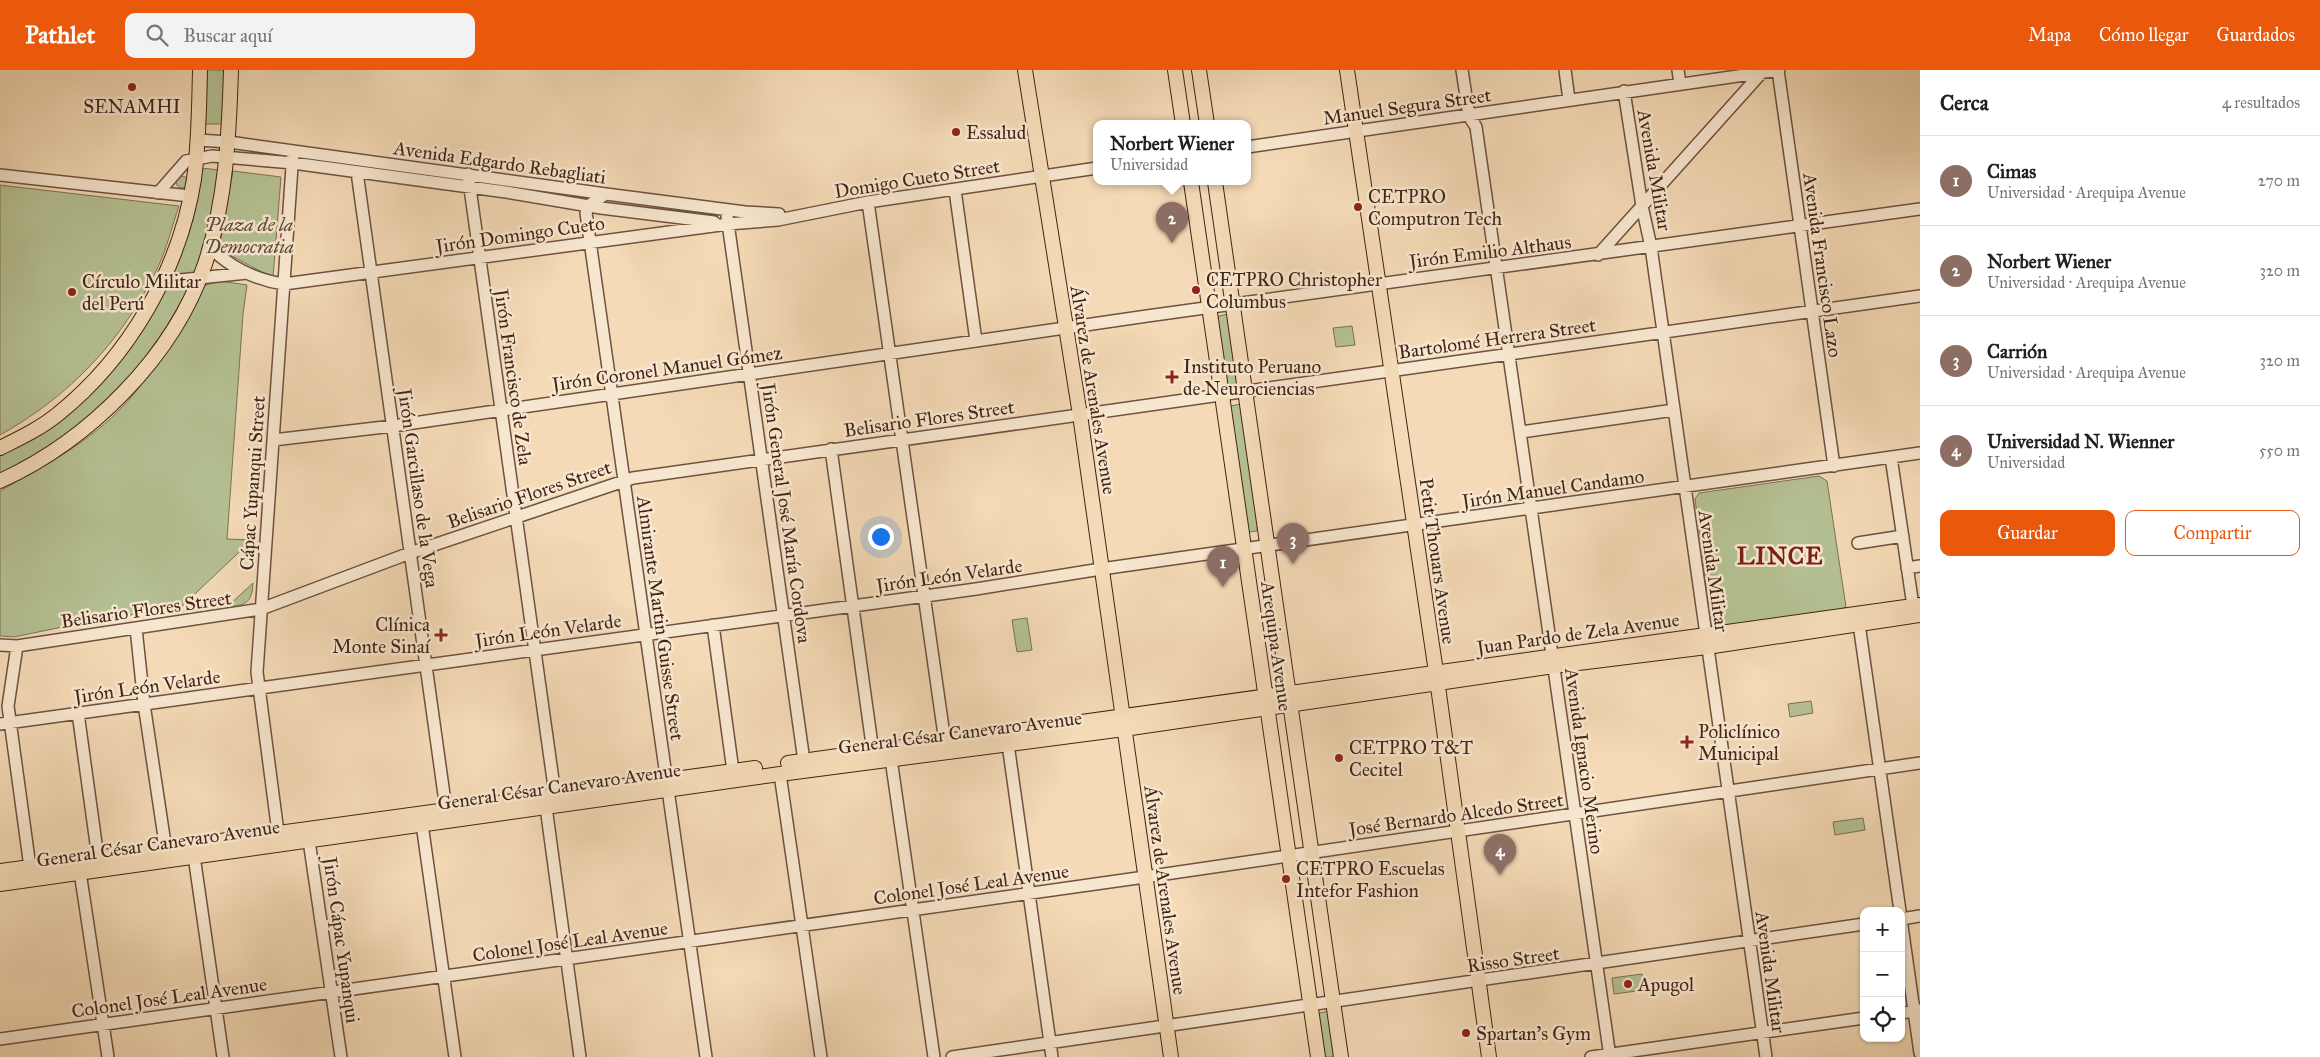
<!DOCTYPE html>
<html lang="es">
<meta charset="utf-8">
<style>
body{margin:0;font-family:"IM FELL Great Primer",serif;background:#f2f2f2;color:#202124}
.controls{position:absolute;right:15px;bottom:15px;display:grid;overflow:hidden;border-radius:10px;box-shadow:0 1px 4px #0004}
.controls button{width:45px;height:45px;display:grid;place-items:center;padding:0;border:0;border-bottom:1px solid #e0e0e0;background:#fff;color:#202124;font:25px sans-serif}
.you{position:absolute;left:880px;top:466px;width:18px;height:18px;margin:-12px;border:4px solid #fff;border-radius:50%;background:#1a73e8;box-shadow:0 0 0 8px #1a73e833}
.badge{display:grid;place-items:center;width:32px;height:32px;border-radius:50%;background:#ea580c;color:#fff;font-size:16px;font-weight:700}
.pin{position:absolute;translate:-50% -41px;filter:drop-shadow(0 1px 2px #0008)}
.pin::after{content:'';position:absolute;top:26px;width:18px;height:15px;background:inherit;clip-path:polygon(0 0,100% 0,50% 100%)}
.popup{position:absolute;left:1093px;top:50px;width:158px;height:65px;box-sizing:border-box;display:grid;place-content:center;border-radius:10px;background:#fff;filter:drop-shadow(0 1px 4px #0005);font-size:16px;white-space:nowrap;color:#757577}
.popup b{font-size:19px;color:#202124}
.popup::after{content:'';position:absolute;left:50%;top:100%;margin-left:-10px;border:10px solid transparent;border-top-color:#fff}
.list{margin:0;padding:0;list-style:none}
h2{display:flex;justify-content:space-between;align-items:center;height:65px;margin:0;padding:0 20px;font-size:21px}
h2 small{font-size:16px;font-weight:400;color:#757577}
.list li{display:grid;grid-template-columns:32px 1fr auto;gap:15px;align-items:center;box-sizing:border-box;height:90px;padding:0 20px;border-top:1px solid #e0e0e0}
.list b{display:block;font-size:19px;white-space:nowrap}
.list p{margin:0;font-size:16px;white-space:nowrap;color:#757577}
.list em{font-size:16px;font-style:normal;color:#757577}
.actions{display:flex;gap:10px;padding:15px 20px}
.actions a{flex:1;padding:11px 0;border:1px solid #ea580c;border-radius:10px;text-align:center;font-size:18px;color:#ea580c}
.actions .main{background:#ea580c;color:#fff}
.icon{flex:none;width:28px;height:28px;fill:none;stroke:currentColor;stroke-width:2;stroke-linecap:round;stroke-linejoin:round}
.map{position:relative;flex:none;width:1920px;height:987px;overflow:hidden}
header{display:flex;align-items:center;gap:30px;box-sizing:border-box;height:70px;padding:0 25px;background:#ea580c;color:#fff}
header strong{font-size:24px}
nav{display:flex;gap:28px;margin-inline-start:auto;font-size:18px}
.search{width:350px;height:45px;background:#f2f2f2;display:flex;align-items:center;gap:12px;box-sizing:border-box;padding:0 18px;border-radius:10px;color:#757577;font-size:19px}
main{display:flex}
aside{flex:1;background:#fff}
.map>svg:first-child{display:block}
</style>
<header>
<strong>Pathlet</strong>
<div class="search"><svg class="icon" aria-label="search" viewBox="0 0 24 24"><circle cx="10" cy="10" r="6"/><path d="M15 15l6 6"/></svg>Buscar aquí</div>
<nav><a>Mapa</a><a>Cómo llegar</a><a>Guardados</a></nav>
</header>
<main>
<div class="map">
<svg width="1920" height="987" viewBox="0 0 1920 987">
<rect width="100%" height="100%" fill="#f4dab6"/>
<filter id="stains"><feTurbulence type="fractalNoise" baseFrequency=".004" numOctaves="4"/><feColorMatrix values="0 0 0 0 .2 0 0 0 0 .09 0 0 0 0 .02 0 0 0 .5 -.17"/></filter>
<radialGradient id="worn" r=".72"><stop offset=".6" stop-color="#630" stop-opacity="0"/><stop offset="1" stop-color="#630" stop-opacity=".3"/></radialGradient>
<path fill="#b5c193" stroke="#7c7255" d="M 204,0 L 228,0 L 227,54 L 203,54 Z
M 201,98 L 220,100 C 215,136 209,173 193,205 L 171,205 L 191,154 Z
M 233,101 L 281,107 L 273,208 L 219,179 Z
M176 112a6 6 0 1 1 12 0a6 6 0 1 1-12 0Z
M 0,115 L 179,136 C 172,156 167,178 158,197 C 123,270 70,326 0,365 Z
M 220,211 L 247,215 L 243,244 L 227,469 L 252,470 L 179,539 L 106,548 L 14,567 L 0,566 L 0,421 C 43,396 91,372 125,334 C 157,300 179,257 203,216 Z
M 187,215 L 187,220 C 154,285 105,341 44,381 C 30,391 14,397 0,405 L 0,385 L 38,366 L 97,316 L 163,217 Z
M 1228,244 L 1238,310 L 1236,314 L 1228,314 L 1226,311 L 1217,250 L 1219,246 Z
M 1352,256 L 1355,275 L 1336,277 L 1333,258 Z
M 1241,334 L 1258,450 L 1257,461 L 1249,462 L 1246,457 L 1230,336 Z
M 1819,406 L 1827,411 L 1846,537 L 1840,540 L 1717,559 L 1711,555 L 1695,429 L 1699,423 Z
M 253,513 C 252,534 245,535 227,537 Z
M 1027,548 L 1032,580 L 1017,582 L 1012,550 Z
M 1811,631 L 1813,643 L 1790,647 L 1788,634 Z
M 1863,748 L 1865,760 L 1835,765 L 1833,752 Z
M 1642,904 L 1644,920 L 1614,924 L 1612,908 Z
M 1328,941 L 1337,987 L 1323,987 L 1317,948 L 1320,943 Z"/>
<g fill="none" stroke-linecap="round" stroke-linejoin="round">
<g stroke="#6e523f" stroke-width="14">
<path id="minor" d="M 1462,0 L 1469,46 L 1476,57 L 1610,987
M 1565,0 L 1569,30
M 1678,0 L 1680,14
M 1778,0 L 1834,396
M 1624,21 L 1642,136 L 1651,177 L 1766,987
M 198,70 L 229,72 L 606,124 L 745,142 L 779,144
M 1247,77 L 1779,0
M 357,102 L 446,739
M 468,104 L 555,724 L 546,737 L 580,987
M 0,105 L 190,126
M 955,120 L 976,271
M 158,123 L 186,91 L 212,86 L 293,93 L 506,122 L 601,138 L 714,152
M 606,124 L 589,135 L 586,143 L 706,987
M 868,132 L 945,672
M 727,146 L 804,691
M 210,177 C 229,197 256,210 284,214 L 728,154 L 778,150 L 868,132 L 1097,98
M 1598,185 L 1764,0
M 161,212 L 247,203
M 1521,362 L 1674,340
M 273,370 L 393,356 L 1147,246 L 1920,139
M 831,379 L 873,682
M 1891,387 L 1913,536
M 1858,473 L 1903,466
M 1907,498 L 1920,496
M 1859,554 L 1900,841
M 713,555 L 733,701
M 136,558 L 144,634 L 167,787
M 0,575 L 17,576 L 261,539 L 410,483 L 633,408 L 1920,226
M 17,576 L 8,636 L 30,797
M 78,643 L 98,788
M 0,654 L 976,519 L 1101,499 L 1920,383
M 1008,674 L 1052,987
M 890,682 L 934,987
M 780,704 L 821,987
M 422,754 L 455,987
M 308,764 L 341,987
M 279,770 L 257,602 L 293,82
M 193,779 L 223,987
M 80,802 L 108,987
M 1901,849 L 1920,983
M 1901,849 L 1920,846
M 1901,943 L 1920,940
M 0,969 L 1145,807 L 1920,693
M 952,987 L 1864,854
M 1591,987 L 1864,948"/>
</g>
<g stroke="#422417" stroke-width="16">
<path id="major" d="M 1025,0 L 1080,345 L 1171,987
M 1175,0 L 1183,54
M 1199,0 L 1207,54
M 1347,0 L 1436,602 L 1489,987
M 1191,112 L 1318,987
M 1215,112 L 1341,987
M 0,378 C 20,368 41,358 58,344 C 129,287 180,199 194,109 C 199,73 199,37 200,0
M 0,411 C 88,371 174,287 205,194 C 226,131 229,66 231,0
M 788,693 L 1920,535
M 0,801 L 755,698
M 0,814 L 780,704 L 1124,659 L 1554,596 L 1707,577 L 1920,545"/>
</g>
<use href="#minor" stroke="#f8e7d0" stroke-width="11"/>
<use href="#major" stroke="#f4dab6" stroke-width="14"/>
</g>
<g fill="#8f2418" stroke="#f8e7d0" stroke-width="2">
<circle cx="132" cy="17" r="5"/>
<circle cx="956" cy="62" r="5"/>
<circle cx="1358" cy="137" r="5"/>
<circle cx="1196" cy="220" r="5"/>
<circle cx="72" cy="222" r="5"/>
<path d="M1169.5 299.5h5v5h5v5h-5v5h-5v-5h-5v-5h5z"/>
<path d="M438.5 557.5h5v5h5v5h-5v5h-5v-5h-5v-5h5z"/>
<path d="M1684.5 664.5h5v5h5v5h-5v5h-5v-5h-5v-5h5z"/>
<circle cx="1339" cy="688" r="5"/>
<circle cx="1286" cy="809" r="5"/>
<circle cx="1628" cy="914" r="5"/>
<circle cx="1466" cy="963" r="5"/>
</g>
<g text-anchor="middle" stroke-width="5" stroke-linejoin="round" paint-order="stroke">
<g font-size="19" fill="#422417" stroke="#f8e7d0" text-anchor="start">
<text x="132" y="43" text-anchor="middle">SENAMHI</text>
<text x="966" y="69">Essalud</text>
<text x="1368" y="133">CETPRO<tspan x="1368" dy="22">Computron Tech</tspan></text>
<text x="1206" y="216">CETPRO Christopher<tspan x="1206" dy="22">Columbus</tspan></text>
<text x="82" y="218">Círculo Militar<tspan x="82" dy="22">del Perú</tspan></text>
<text x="1183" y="303">Instituto Peruano<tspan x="1183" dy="22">de Neurociencias</tspan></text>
<text x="430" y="561" text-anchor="end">Clínica<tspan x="430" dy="22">Monte Sinaí</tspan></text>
<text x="1698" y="668">Policlínico<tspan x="1698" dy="22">Municipal</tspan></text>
<text x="1349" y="684">CETPRO T&amp;T<tspan x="1349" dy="22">Cecitel</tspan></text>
<text x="1296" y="805">CETPRO Escuelas<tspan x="1296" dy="22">Intefor Fashion</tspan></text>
<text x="1638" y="921">Apugol</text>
<text x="1476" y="970">Spartan's Gym</text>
</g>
<g font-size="19" fill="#422417" stroke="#f8e7d0">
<text transform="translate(1407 36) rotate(-8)" y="7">Manuel Segura Street</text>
<text transform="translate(500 92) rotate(8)" y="7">Avenida Edgardo Rebagliati</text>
<text transform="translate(1655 100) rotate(80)" y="7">Avenida Militar</text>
<text transform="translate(917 108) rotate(-9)" y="7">Domigo Cueto Street</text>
<text transform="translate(520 164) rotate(-8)" y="7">Jirón Domingo Cueto</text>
<text transform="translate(1490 181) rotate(-7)" y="7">Jirón Emilio Althaus</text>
<text transform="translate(1823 195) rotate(82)" y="7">Avenida Francisco Lazo</text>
<text transform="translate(1497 268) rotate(-8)" y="7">Bartolomé Herrera Street</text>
<text transform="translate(667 298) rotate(-8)" y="7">Jirón Coronel Manuel Gómez</text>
<text transform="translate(514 307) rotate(82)" y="7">Jirón Francisco de Zela</text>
<text transform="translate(1094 320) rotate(81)" y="7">Álvarez de Arenales Avenue</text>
<text transform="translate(929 348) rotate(-8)" y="7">Belisario Flores Street</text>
<text transform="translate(252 413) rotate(-86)" y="7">Cápac Yupanqui Street</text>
<text transform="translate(419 418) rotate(82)" y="7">Jirón Garcillaso de la Vega</text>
<text transform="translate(1553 418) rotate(-8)" y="7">Jirón Manuel Candamo</text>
<text transform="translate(529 424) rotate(-19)" y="7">Belisario Flores Street</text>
<text transform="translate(787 443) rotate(82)" y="7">Jirón General José María Cordova</text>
<text transform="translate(1438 491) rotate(82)" y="7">Petit Thouars Avenue</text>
<text transform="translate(1714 501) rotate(82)" y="7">Avenida Militar</text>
<text transform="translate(949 505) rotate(-8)" y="7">Jirón León Velarde</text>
<text transform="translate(146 539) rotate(-8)" y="7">Belisario Flores Street</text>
<text transform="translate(661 548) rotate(82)" y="7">Almirante Martin Guisse Street</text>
<text transform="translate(548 560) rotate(-8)" y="7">Jirón León Velarde</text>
<text transform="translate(1578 563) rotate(-8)" y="7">Juan Pardo de Zela Avenue</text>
<text transform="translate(1277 576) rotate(82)" y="7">Arequipa Avenue</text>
<text transform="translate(147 616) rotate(-8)" y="7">Jirón León Velarde</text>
<text transform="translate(960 662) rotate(-7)" y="7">General César Canevaro Avenue</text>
<text transform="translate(1585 691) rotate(82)" y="7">Avenida Ignacio Merino</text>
<text transform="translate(559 716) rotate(-8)" y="7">General César Canevaro Avenue</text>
<text transform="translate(1456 744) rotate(-8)" y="7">José Bernardo Alcedo Street</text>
<text transform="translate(158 773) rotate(-8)" y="7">General César Canevaro Avenue</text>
<text transform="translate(971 814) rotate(-8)" y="7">Colonel José Leal Avenue</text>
<text transform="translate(1166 820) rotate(82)" y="7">Álvarez de Arenales Avenue</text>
<text transform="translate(342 870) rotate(82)" y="7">Jirón Cápac Yupanqui</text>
<text transform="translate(570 871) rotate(-8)" y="7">Colonel José Leal Avenue</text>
<text transform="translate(1513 889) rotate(-8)" y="7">Risso Street</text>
<text transform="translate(1771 902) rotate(82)" y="7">Avenida Militar</text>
<text transform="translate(169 927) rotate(-8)" y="7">Colonel José Leal Avenue</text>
</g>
<g font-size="19" font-style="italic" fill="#5f4b36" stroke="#f8e7d0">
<text x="249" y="161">Plaza de la<tspan x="249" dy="22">Democratia</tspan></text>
</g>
<g font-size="24" font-weight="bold" letter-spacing="1" fill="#7a1f14" stroke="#f8e7d0">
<text x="1780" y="494">LINCE</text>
</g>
</g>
<rect width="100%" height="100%" filter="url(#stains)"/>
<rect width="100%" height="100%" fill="url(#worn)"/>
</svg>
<div class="controls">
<button>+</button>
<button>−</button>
<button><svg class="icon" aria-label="locate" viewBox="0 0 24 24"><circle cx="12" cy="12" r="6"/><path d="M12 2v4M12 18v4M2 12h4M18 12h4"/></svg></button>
</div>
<div class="you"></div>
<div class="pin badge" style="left:1223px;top:517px;background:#8d6e63">1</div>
<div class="pin badge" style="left:1172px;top:173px;background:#8d6e63">2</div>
<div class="popup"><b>Norbert Wiener</b>Universidad</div>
<div class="pin badge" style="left:1293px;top:494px;background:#8d6e63">3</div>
<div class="pin badge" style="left:1500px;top:805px;background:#8d6e63">4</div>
</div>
<aside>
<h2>Cerca<small>4 resultados</small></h2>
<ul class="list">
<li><span class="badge" style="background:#8d6e63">1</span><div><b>Cimas</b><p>Universidad · Arequipa Avenue</p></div><em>270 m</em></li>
<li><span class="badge" style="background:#8d6e63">2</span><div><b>Norbert Wiener</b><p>Universidad · Arequipa Avenue</p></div><em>320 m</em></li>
<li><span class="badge" style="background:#8d6e63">3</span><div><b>Carrión</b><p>Universidad · Arequipa Avenue</p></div><em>320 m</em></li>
<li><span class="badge" style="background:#8d6e63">4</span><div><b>Universidad N. Wienner</b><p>Universidad</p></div><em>550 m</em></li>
</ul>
<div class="actions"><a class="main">Guardar</a><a>Compartir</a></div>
</aside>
</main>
